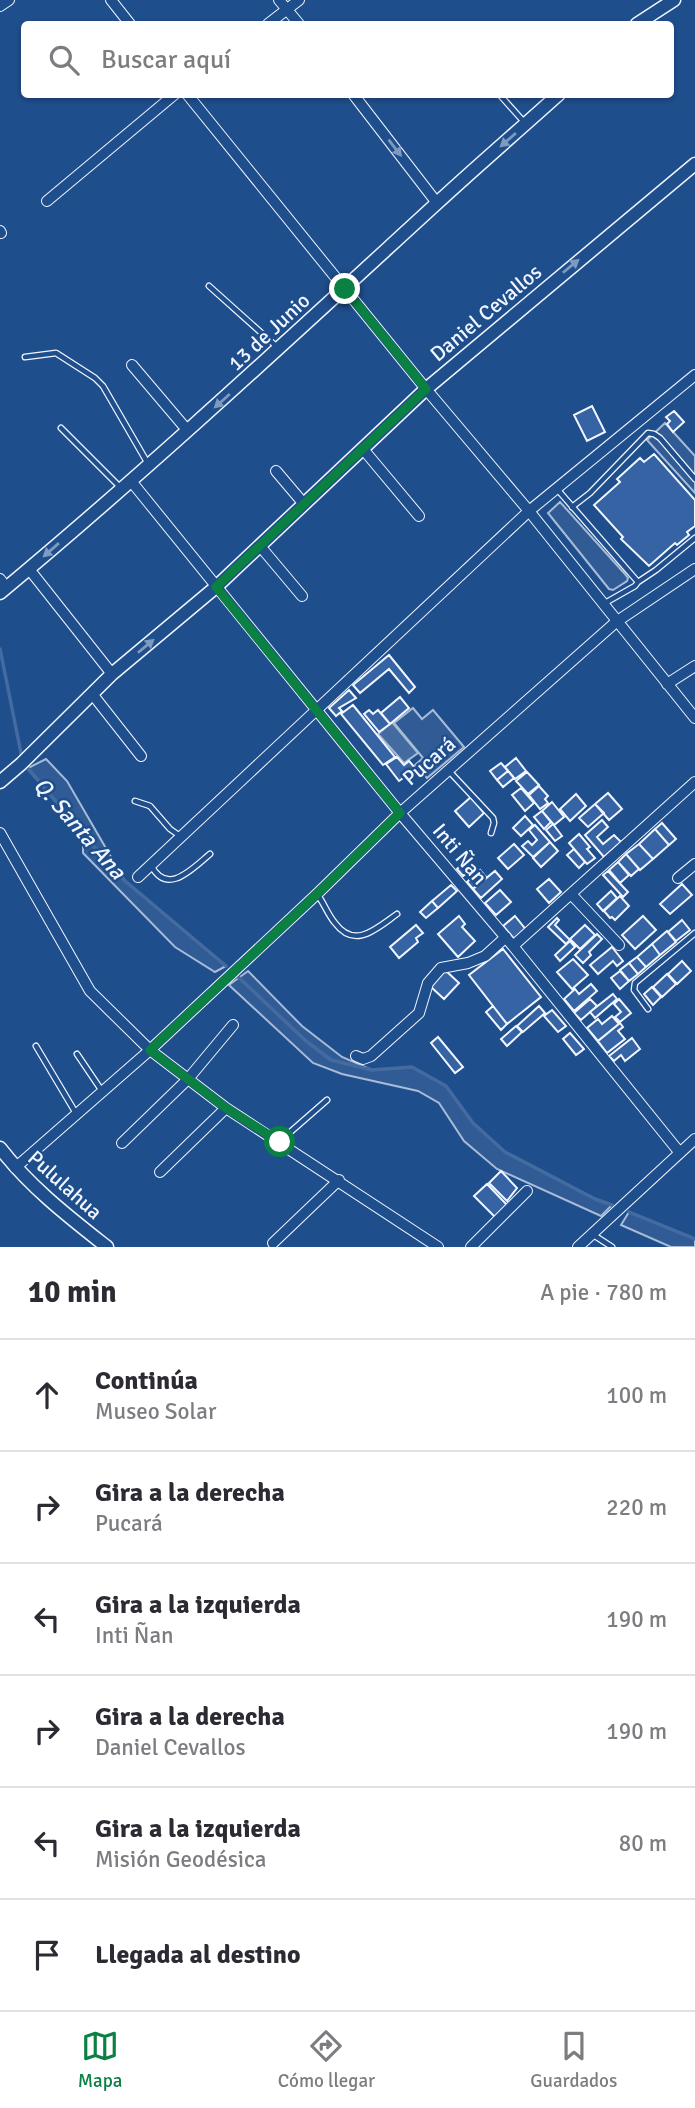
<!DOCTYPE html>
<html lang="es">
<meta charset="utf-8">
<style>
body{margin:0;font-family:Signika,sans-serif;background:#f7f7f7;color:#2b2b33}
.stop{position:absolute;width:21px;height:21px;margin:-16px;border:5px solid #0b8043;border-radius:50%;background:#fff}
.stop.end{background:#0b8043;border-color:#fff;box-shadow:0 2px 7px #0008}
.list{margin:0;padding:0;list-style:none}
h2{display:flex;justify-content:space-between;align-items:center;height:91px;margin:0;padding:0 28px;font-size:30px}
h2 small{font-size:23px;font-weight:400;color:#7c7c81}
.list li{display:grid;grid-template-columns:46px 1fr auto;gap:21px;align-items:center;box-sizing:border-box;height:112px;padding:0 28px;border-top:2px solid #e1e1e2}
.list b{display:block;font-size:26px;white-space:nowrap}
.list p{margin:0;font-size:23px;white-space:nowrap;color:#7c7c81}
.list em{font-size:23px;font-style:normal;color:#7c7c81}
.icon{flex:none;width:38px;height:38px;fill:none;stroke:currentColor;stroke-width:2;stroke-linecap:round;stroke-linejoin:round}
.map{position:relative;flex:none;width:695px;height:1247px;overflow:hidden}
.search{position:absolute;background:#fff;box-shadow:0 2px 5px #0004;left:21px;right:21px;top:21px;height:77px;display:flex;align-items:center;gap:18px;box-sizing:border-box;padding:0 24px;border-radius:7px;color:#7c7c81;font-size:26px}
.sheet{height:763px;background:#fff}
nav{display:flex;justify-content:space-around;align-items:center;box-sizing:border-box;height:98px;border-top:2px solid #e1e1e2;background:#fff;font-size:19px;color:#7c7c81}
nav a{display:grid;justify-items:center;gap:4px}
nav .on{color:#0b8043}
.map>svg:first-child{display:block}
</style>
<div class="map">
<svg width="695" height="1247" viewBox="0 0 695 1247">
<rect width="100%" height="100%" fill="#1f4e8c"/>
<path fill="#305b95" stroke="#a8bbd7" stroke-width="2" d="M 665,423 L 695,456 L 695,493 L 647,440 Z
M 560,502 L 624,573 L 628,578 L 627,581 L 613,590 L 609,589 L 548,513 Z
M 413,708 L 422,719 L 433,710 L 464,747 L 427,778 L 415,765 L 423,758 L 394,723 Z
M 46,759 L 67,781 L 125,881 L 226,966 L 215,972 L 175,947 L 83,853 L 83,834 L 28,768 Z
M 248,971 L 302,1026 L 342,1057 L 372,1070 L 412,1067 L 446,1086 L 473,1123 L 505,1152 L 595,1199 L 612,1205 L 601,1216 L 497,1169 L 464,1141 L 439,1103 L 418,1091 L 342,1074 L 313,1063 L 229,985 Z
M 629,1212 L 695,1239 L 695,1247 L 671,1247 L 621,1225 Z"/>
<path fill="#446ba0" stroke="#a8bbd7" stroke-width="2" d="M 392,722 L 418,753 L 404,763 L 378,734 Z"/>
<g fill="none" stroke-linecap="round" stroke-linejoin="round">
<path stroke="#446ba0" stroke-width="3.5" d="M 0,649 L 22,758
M 25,765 L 118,875 L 226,966
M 235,974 L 306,1041 L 331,1060 L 372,1070 L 412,1067 L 446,1086 L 473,1123 L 505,1152 L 595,1199 L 612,1205
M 629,1212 L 695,1239"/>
</g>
<path fill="#3563a3" stroke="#f2f6ff" stroke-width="2" d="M 592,406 L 605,432 L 587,441 L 574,415 Z
M 674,411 L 684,422 L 673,432 L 667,424 L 670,421 L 666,417 Z
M 654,454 L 695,500 L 695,526 L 687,532 L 689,535 L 677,545 L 675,543 L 649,566 L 621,539 L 623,537 L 594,505 L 620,482 L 617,479 L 640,458 L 644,462 Z
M 389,655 L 415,687 L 409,693 L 389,669 L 360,693 L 353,685 Z
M 349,690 L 356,698 L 339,708 L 342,711 L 336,716 L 329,708 Z
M 400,697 L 409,708 L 390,724 L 381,713 Z
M 353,705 L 395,757 L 383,765 L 341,714 Z
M 369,710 L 373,714 L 378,710 L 390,724 L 379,732 L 364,714 Z
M 397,757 L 404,765 L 409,761 L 416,769 L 399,781 L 386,764 Z
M 516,758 L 526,771 L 515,779 L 505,767 Z
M 501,763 L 508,771 L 497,780 L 490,771 Z
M 508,771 L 514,778 L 503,787 L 497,780 Z
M 527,772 L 539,785 L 528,794 L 516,781 Z
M 539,786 L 548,796 L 545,799 L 548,803 L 540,809 L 529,795 Z
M 521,788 L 534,803 L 525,811 L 512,795 Z
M 608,793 L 622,809 L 609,820 L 595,804 Z
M 576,794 L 586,806 L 570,821 L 560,809 Z
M 471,797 L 484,813 L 469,827 L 455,811 Z
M 552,802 L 564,817 L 554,825 L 542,811 Z
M 595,804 L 604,813 L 588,827 L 579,818 Z
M 542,811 L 551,822 L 544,829 L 534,817 Z
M 525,816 L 533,825 L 521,836 L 513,828 Z
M 602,820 L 608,827 L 597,837 L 603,844 L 614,835 L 621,842 L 604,857 L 585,835 Z
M 662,823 L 676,839 L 669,845 L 655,829 Z
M 553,824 L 562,836 L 555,841 L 546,830 Z
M 535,825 L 550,842 L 533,857 L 522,846 L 528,841 L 532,845 L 537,840 L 529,830 Z
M 655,829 L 669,845 L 653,859 L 639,844 Z
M 579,834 L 590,847 L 587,849 L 595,858 L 587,864 L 569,843 Z
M 550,842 L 558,851 L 541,867 L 533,858 Z
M 514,844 L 524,855 L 508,869 L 498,858 Z
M 639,844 L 653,859 L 640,870 L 626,854 Z
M 574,849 L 585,862 L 579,868 L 567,855 Z
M 626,854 L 639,869 L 631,876 L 618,862 Z
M 468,858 L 475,866 L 463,876 L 457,869 Z
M 618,862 L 629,875 L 620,883 L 609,870 Z
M 480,870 L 486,877 L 473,889 L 467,882 Z
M 495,871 L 502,879 L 481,898 L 473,889 Z
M 608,871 L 628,892 L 623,897 L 603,875 Z
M 549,879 L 561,892 L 549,903 L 537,889 Z
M 682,884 L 692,895 L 670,914 L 660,904 Z
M 451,885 L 457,891 L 438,908 L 432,901 Z
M 500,890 L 511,902 L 496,915 L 485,903 Z
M 611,891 L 617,898 L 603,911 L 597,904 Z
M 620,896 L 629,906 L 615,920 L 612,917 L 610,918 L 604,911 Z
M 432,901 L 438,908 L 426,918 L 420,912 Z
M 459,916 L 465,924 L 462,927 L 475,941 L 458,957 L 438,934 Z
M 515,916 L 527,931 L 516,941 L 503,926 Z
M 643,916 L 656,930 L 635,949 L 622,935 Z
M 557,918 L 559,920 L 555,925 L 570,940 L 566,944 L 548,927 Z
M 682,920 L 690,930 L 676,941 L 668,932 Z
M 416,925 L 423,933 L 416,938 L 418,942 L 399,958 L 390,947 Z
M 585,925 L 595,935 L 580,949 L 570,939 Z
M 667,931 L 676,942 L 660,955 L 652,944 Z
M 597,934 L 602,939 L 589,952 L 591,955 L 583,963 L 575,955 Z
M 570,941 L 575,947 L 560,961 L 555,955 Z
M 652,944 L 660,955 L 646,967 L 637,957 Z
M 612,947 L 623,961 L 617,966 L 613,961 L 598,974 L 590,965 Z
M 503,949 L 541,997 L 507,1024 L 469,975 Z
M 637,957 L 646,967 L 638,974 L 629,963 Z
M 573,959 L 588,975 L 572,989 L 557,972 Z
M 682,961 L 691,971 L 677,984 L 668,974 Z
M 629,963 L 638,974 L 629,981 L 620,970 Z
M 445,970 L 459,983 L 444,999 L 430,986 Z
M 620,971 L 629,981 L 620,989 L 611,978 Z
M 667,974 L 676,984 L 662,997 L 653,987 Z
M 591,984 L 597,991 L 574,1011 L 564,999 L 575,989 L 579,994 Z
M 652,987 L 661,997 L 653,1005 L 644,994 Z
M 613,994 L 617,999 L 595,1018 L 590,1012 Z
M 590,999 L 597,1006 L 581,1020 L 574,1013 Z
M 619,999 L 631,1013 L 620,1022 L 615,1017 L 621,1012 L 614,1004 Z
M 493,1006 L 507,1024 L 501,1030 L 486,1012 Z
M 539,1006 L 545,1013 L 523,1032 L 517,1026 Z
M 552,1010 L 566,1026 L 558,1032 L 544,1016 Z
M 612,1016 L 619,1024 L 598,1041 L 587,1028 L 598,1019 L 602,1024 Z
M 620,1023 L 623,1027 L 618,1031 L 625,1039 L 607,1053 L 598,1041 Z
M 516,1026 L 522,1032 L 507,1046 L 501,1039 Z
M 570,1033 L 584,1049 L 576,1055 L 563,1039 Z
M 438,1037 L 463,1067 L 455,1073 L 431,1043 Z
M 632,1038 L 640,1049 L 625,1061 L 621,1055 L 614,1061 L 609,1056 Z
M 501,1171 L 517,1188 L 507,1201 L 489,1183 Z
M 487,1184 L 508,1206 L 496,1218 L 474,1196 Z"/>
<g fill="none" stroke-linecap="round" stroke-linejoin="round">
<g stroke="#f2f6ff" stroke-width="7">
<path id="lane" d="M 499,94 L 525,123
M 209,286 L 276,346
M 25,357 L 56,353 L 95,378 L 103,386 L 147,462
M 61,428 L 121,488
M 557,489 L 638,582 L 635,586 L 605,603
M 572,507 L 590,493 L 648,433 L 654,434 L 660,438 L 695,479
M 638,582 L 656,570 L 695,538
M 449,771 L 493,818 L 494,823 L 491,833
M 135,801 L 150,806 L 170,829 L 180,836
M 151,865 C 167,897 193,868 210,854
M 317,894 C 324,903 328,915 335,923 C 355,950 377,928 397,914
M 648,1009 L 634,990 L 635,983 L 695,933
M 36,1046 L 77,1115
M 77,1054 L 102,1091
M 280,1141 L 327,1100
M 592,1234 L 612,1247"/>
</g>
<g stroke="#f2f6ff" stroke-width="12">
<path id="street" d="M 111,0 L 130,24
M 279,0 L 299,24
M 0,6 L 9,0
M 268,24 L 299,0
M 187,94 L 426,389 L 529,511 L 695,718
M 353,94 L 437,203
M 47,201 L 175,94
M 0,231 L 1,233
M 132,365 L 188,431
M 363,449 L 419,516
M 276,471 L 304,504
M 131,481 L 400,813 L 513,946 L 680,1153
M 260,546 L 302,596
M 29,569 L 112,674
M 0,579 L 6,587
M 667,684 L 695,666
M 93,695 L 141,756
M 0,833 L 90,991 L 150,1050 L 226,1108 L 438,1247
M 138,877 L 529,511 L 695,375
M 678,878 L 695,864
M 571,894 L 619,945
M 513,946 L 695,782
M 356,1056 L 363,1059 L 371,1056 L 419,1013 L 428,983 L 441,968 L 468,963 L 485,956 L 506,937
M 122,1143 L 188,1079 L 233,1025
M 15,1168 L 150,1050 L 317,894 L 400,813 L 616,622 L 695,569
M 160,1172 L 226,1108
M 273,1243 L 339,1180
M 471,1247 L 527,1191
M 578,1247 L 695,1139"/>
</g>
<g stroke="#f2f6ff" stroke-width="15">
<path id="secondary" d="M 637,24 L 674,0
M 0,593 C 150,468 292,336 436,204 C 476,167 518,131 559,94
M 0,782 L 21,764 L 112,674 L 216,587 L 426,389 L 695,164
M 0,1148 C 30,1187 69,1217 107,1247"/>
</g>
<use href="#lane" stroke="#1f4e8c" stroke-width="4.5"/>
<use href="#street" stroke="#1f4e8c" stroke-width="10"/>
<use href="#secondary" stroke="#1f4e8c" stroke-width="12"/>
</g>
<defs><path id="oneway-solid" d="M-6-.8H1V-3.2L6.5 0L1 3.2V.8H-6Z" transform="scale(1.75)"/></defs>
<g fill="#7e9ac0">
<use href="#oneway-solid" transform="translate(508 140) rotate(139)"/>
<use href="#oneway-solid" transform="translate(395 148) rotate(52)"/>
<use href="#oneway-solid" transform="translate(571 266) rotate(-40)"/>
<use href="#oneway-solid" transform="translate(222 401) rotate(138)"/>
<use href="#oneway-solid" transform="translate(51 550) rotate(139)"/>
<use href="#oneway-solid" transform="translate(146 646) rotate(-40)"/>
</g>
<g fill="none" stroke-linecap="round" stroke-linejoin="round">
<path stroke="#0b8043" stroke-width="9" d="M 280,1142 L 226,1108 L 150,1050 L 317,894 L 400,813 L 216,587 L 426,389 L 345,289"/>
</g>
<g text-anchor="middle" stroke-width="5" stroke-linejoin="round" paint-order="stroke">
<g font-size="21" fill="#f2f6ff" stroke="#1f4e8c">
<text transform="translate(486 313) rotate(-40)" y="7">Daniel Cevallos</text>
<text transform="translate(269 332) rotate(-43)" y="7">13 de Junio</text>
<text transform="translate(429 761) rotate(-41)" y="7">Pucará</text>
<text transform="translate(460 854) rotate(50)" y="7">Inti Ñan</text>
<text transform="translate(65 1185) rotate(42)" y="7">Pululahua</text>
</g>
<g font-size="23" font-style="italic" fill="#f2f6ff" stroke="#1f4e8c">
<text transform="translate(80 828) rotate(49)" y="8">Q. Santa Ana</text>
</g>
</g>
</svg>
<div class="stop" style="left:280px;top:1142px"></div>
<div class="stop end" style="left:345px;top:289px"></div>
<div class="search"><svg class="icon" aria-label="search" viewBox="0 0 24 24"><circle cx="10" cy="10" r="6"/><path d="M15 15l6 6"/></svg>Buscar aquí</div>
</div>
<section class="sheet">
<h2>10 min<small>A pie · 780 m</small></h2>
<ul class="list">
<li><svg class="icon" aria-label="ahead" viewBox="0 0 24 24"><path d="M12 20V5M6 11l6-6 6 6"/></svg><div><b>Continúa</b><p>Museo Solar</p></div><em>100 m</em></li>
<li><svg class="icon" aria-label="right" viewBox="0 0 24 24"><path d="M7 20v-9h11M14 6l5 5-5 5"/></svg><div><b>Gira a la derecha</b><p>Pucará</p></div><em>220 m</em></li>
<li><svg class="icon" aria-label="left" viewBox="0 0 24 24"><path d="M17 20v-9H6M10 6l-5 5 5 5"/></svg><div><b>Gira a la izquierda</b><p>Inti Ñan</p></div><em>190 m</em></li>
<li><svg class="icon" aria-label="right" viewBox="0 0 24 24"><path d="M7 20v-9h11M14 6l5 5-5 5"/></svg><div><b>Gira a la derecha</b><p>Daniel Cevallos</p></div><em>190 m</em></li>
<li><svg class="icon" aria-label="left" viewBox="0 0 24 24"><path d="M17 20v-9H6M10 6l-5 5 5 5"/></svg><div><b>Gira a la izquierda</b><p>Misión Geodésica</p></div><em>80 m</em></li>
<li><svg class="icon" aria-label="arrive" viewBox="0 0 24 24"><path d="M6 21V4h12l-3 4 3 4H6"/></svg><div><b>Llegada al destino</b></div></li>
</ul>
</section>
<nav>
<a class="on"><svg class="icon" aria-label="map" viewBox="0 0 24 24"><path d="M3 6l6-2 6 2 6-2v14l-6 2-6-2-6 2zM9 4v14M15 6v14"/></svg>Mapa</a>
<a><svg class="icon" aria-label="directions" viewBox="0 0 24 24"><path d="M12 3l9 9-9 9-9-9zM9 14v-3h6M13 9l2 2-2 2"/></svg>Cómo llegar</a>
<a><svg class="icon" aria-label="saved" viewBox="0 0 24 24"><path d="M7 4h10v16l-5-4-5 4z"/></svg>Guardados</a>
</nav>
